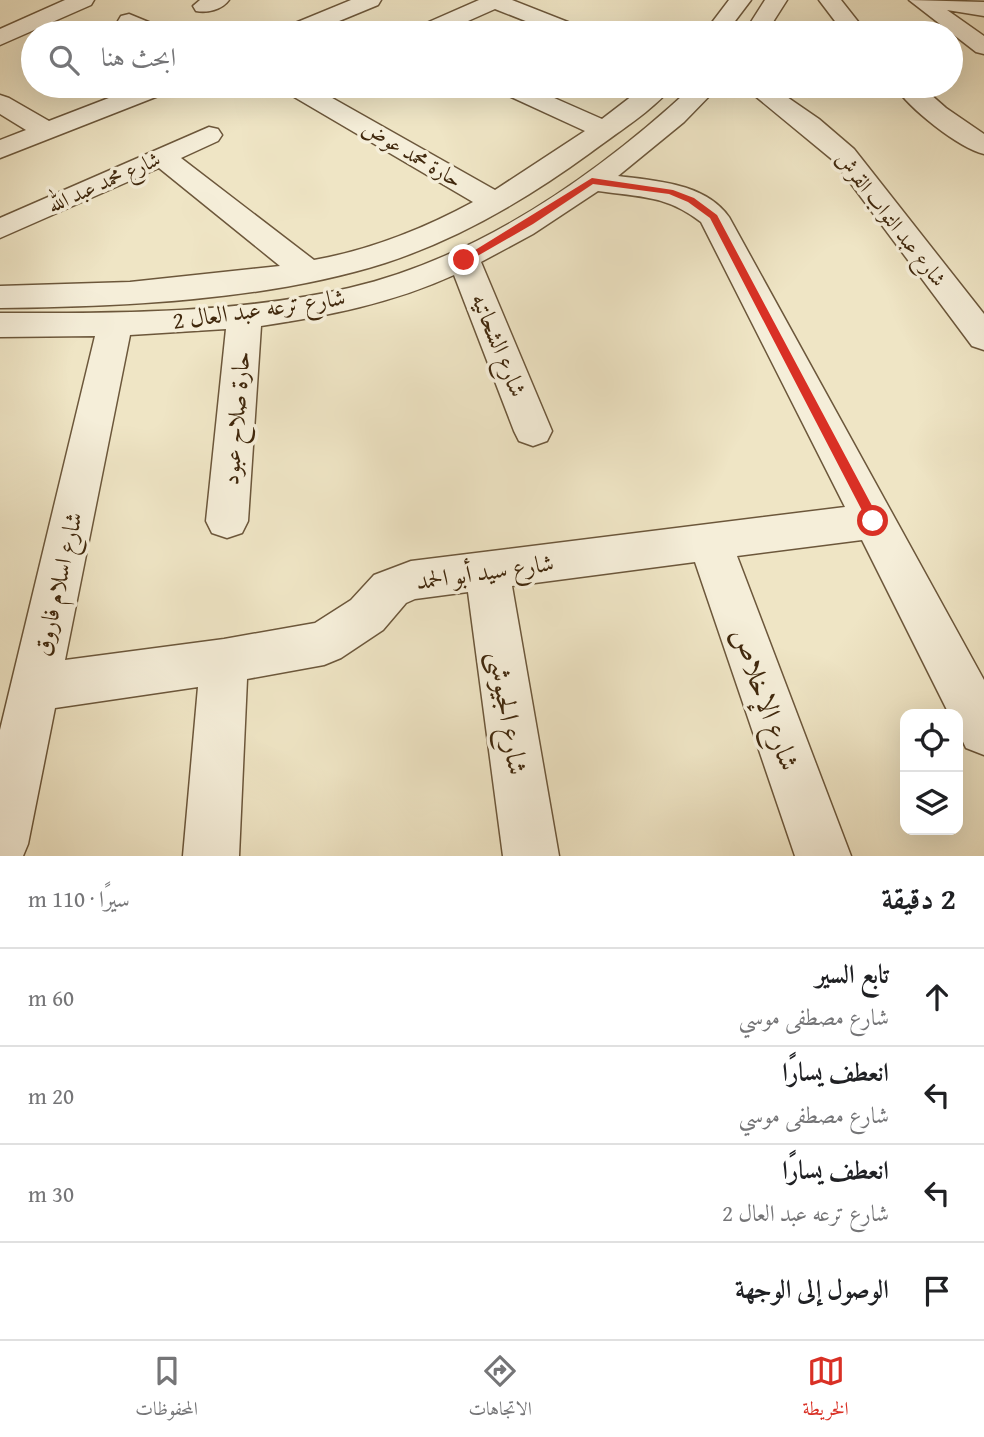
<!DOCTYPE html>
<html lang="ar">
<meta charset="utf-8">
<style>
body{margin:0;font-family:"Gentium Book Plus",Amiri,serif;background:#f6f6f6;color:#202124;direction:rtl}
.controls{position:absolute;right:21px;bottom:21px;display:grid;overflow:hidden;border-radius:14px;box-shadow:0 7px 28px #0002}
.controls button{width:63px;height:63px;display:grid;place-items:center;padding:0;border:0;border-bottom:2px solid #e0e0e0;background:#fff;color:#202124;font:35px sans-serif}
.stop{position:absolute;width:21px;height:21px;margin:-16px;border:5px solid #d93025;border-radius:50%;background:#fff}
.stop.end{background:#d93025;border-color:#fff;box-shadow:0 2px 7px #0008}
.list{margin:0;padding:0;list-style:none}
h2{display:flex;justify-content:space-between;align-items:center;height:91px;margin:0;padding:0 28px;font-size:30px}
h2 small{font-size:23px;font-weight:400;color:#757577}
.list li{display:grid;grid-template-columns:46px 1fr auto;gap:21px;align-items:center;box-sizing:border-box;height:98px;padding:0 28px;border-top:2px solid #e0e0e0}
.list b{display:block;font-size:26px;white-space:nowrap}
.list p{margin:0;font-size:23px;white-space:nowrap;color:#757577}
.list em{font-size:23px;font-style:normal;color:#757577}
.icon{flex:none;width:38px;height:38px;fill:none;stroke:currentColor;stroke-width:2;stroke-linecap:round;stroke-linejoin:round}
.map{position:relative;flex:none;width:984px;height:856px;overflow:hidden;direction:ltr}
.search{position:absolute;background:#fff;box-shadow:0 7px 28px #0002;left:21px;right:21px;top:21px;height:77px;display:flex;align-items:center;gap:18px;box-sizing:border-box;padding:0 24px;border-radius:38px;color:#757577;font-size:26px}
.sheet{height:483px;background:#fff}
nav{display:flex;justify-content:space-around;align-items:center;box-sizing:border-box;height:98px;border-top:2px solid #e0e0e0;background:#fff;font-size:19px;color:#757577}
nav a{display:grid;justify-items:center;gap:4px}
nav .on{color:#d93025}
.map>svg:first-child{display:block}
</style>
<div class="map">
<svg width="984" height="856" viewBox="0 0 984 856">
<rect width="100%" height="100%" fill="#efe5c5"/>
<filter id="stains"><feTurbulence type="fractalNoise" baseFrequency=".00286" numOctaves="4"/><feColorMatrix values="0 0 0 0 .2 0 0 0 0 .09 0 0 0 0 .02 0 0 0 .5 -.17"/></filter>
<radialGradient id="worn" r=".72"><stop offset=".6" stop-color="#630" stop-opacity="0"/><stop offset="1" stop-color="#630" stop-opacity=".3"/></radialGradient>
<g fill="none" stroke-linecap="round" stroke-linejoin="round">
<g stroke="#6c573b" stroke-width="3">
<path id="minor" d="M 65,0 L 94,0 L 91,5 L 0,45 L 0,29 Z
M 200,0 L 229,0 C 222,10 207,13 196,11 L 193,6 Z
M 351,0 L 381,0 L 378,5 L 310,33 L 280,33 L 283,28 Z
M 479,0 L 512,0 L 583,28 L 586,33 L 556,33 L 495,9 L 441,33 L 412,33 L 415,28 Z
M 729,0 L 751,0 L 726,33 L 704,33 Z
M 765,0 L 787,0 L 766,33 L 744,33 Z
M 819,0 L 841,0 L 867,33 L 844,33 Z
M 909,0 L 984,2 L 984,16 L 947,10 L 984,36 L 984,54 L 976,52 Z
M 129,14 L 163,28 L 166,33 C 150,34 129,36 118,21 L 121,16 Z
M 140,86 L 174,86 L 171,91 L 0,158 L 0,140 L 26,130 L 0,114 L 0,95 L 9,98 L 49,121 Z
M 281,86 L 311,86 L 495,190 L 585,131 L 498,91 L 495,86 L 527,86 L 602,119 L 645,86 L 672,86 C 657,108 612,136 590,153 C 527,199 459,239 385,263 C 269,300 122,307 0,308 L 0,286 L 130,282 L 280,266 L 159,168 L 0,238 L 0,218 L 209,127 L 218,129 L 222,135 L 218,141 L 181,158 L 314,260 C 370,250 423,229 473,202 L 284,91 Z
M 693,86 L 719,86 L 684,122 L 618,176 C 656,181 705,183 729,217 L 984,680 L 984,755 L 966,748 L 958,731 L 958,714 L 949,714 L 862,540 L 737,556 L 851,856 L 795,856 L 695,562 L 512,586 L 559,856 L 503,856 L 468,592 L 415,599 L 406,603 L 383,630 L 341,658 L 324,665 L 247,679 L 239,856 L 183,856 L 198,687 L 55,708 L 28,844 L 23,856 L 0,856 L 0,730 L 95,336 L 0,337 L 0,313 C 116,313 235,314 349,288 C 478,258 597,175 693,86 ZM 598,191 C 640,197 666,195 701,222 L 845,507 L 411,561 L 374,575 L 351,600 L 315,623 L 224,639 L 65,660 L 130,335 L 226,329 L 206,521 L 212,533 L 227,538 L 242,533 L 248,521 L 261,326 C 327,316 393,303 454,275 L 514,431 L 519,441 L 533,446 L 547,441 L 552,431 L 481,262 L 533,234 Z
M 743,86 L 771,86 L 819,119 L 854,149 L 984,314 L 984,350 L 972,346 L 834,161 Z
M 895,86 L 921,86 L 946,108 L 984,134 L 984,154 C 959,148 908,108 895,86 Z"/>
</g>
<use href="#minor" fill="#f5eed9" fill-rule="evenodd"/>
</g>
<path fill="#d93025" d="M 592,178 L 673,190 L 694,198 L 717,215 L 878,517 L 878,524 L 869,524 L 710,218 L 688,202 L 669,194 L 593,184 L 533,224 L 467,262 L 459,260 Z"/>
<g text-anchor="middle" stroke-width="7" stroke-linejoin="round" paint-order="stroke">
<g font-size="21" fill="#40280d" stroke="#f5eed9">
<text transform="translate(412 154) rotate(30)" y="7">حارة محمد عوض</text>
<text transform="translate(104 182) rotate(-24)" y="7">شارع محمد عبد الله</text>
<text transform="translate(891 219) rotate(52)" y="7">شارع عبد التواب القرش</text>
</g>
<g font-size="24" fill="#40280d" stroke="#f5eed9">
<text transform="translate(259 309) rotate(-8)" y="8">شارع ترعه عبد العال 2</text>
<text transform="translate(499 345) rotate(68)" y="8">شارع الشحاتيه</text>
<text transform="translate(236 418) rotate(-85)" y="8">حارة صلاح عبود</text>
<text transform="translate(485 572) rotate(-8)" y="8">شارع سيد أبو الحمد</text>
<text transform="translate(58 584) rotate(-77)" y="8">شارع اسلام فاروق</text>
</g>
<g font-size="28" fill="#40280d" stroke="#f5eed9">
<text transform="translate(766 699) rotate(70)" y="10">شارع الإخلاص</text>
<text transform="translate(509 713) rotate(81)" y="10">شارع الجيوشى</text>
</g>
</g>
<rect width="100%" height="100%" filter="url(#stains)"/>
<rect width="100%" height="100%" fill="url(#worn)"/>
</svg>
<div class="controls">
<button><svg class="icon" aria-label="locate" viewBox="0 0 24 24"><circle cx="12" cy="12" r="6"/><path d="M12 2v4M12 18v4M2 12h4M18 12h4"/></svg></button>
<button><svg class="icon" aria-label="layers" viewBox="0 0 24 24"><path d="M12 4l9 5-9 5-9-5zM3 14l9 5 9-5"/></svg></button>
</div>
<div class="stop" style="left:873px;top:521px"></div>
<div class="stop end" style="left:464px;top:260px"></div>
<div class="search"><svg class="icon" aria-label="search" viewBox="0 0 24 24"><circle cx="10" cy="10" r="6"/><path d="M15 15l6 6"/></svg>ابحث هنا</div>
</div>
<section class="sheet">
<h2>2 دقيقة<small>سيرًا · 110 m</small></h2>
<ul class="list">
<li><svg class="icon" aria-label="ahead" viewBox="0 0 24 24"><path d="M12 20V5M6 11l6-6 6 6"/></svg><div><b>تابع السير</b><p>شارع مصطفى موسي</p></div><em>60 m</em></li>
<li><svg class="icon" aria-label="left" viewBox="0 0 24 24"><path d="M17 20v-9H6M10 6l-5 5 5 5"/></svg><div><b>انعطف يسارًا</b><p>شارع مصطفى موسي</p></div><em>20 m</em></li>
<li><svg class="icon" aria-label="left" viewBox="0 0 24 24"><path d="M17 20v-9H6M10 6l-5 5 5 5"/></svg><div><b>انعطف يسارًا</b><p>شارع ترعه عبد العال 2</p></div><em>30 m</em></li>
<li><svg class="icon" aria-label="arrive" viewBox="0 0 24 24"><path d="M6 21V4h12l-3 4 3 4H6"/></svg><div><b>الوصول إلى الوجهة</b></div></li>
</ul>
</section>
<nav>
<a class="on"><svg class="icon" aria-label="map" viewBox="0 0 24 24"><path d="M3 6l6-2 6 2 6-2v14l-6 2-6-2-6 2zM9 4v14M15 6v14"/></svg>الخريطة</a>
<a><svg class="icon" aria-label="directions" viewBox="0 0 24 24"><path d="M12 3l9 9-9 9-9-9zM9 14v-3h6M13 9l2 2-2 2"/></svg>الاتجاهات</a>
<a><svg class="icon" aria-label="saved" viewBox="0 0 24 24"><path d="M7 4h10v16l-5-4-5 4z"/></svg>المحفوظات</a>
</nav>
